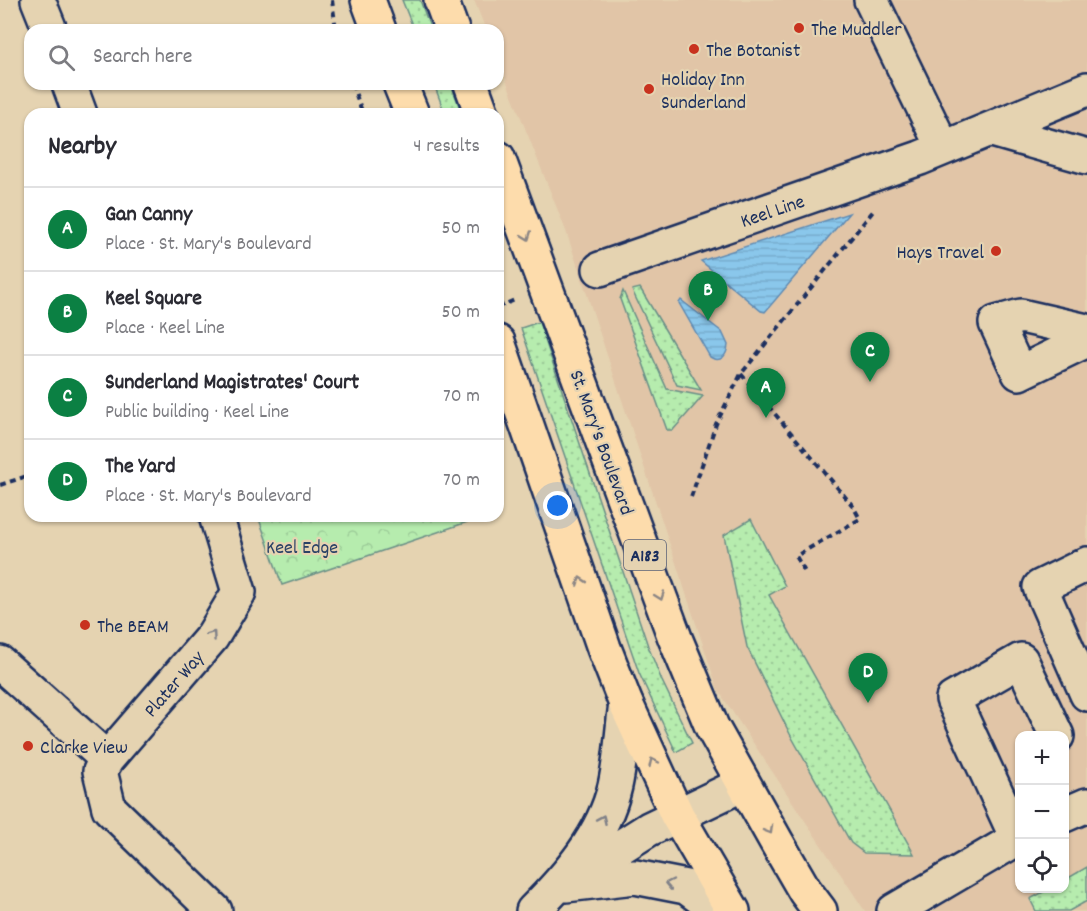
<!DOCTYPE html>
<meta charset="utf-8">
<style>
body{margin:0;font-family:Dekko,sans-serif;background:#f7f7f7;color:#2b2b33}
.controls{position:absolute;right:18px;bottom:18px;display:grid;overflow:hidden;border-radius:12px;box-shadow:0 2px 4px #0004}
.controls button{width:54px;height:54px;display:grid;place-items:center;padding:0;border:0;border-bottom:2px solid #e1e1e2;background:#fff;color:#2b2b33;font:30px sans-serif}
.you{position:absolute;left:558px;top:506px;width:21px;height:21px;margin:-15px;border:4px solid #fff;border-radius:50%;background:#1a73e8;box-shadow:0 0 0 9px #1a73e833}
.badge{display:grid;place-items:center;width:39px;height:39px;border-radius:50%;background:#0b8043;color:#fff;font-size:20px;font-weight:700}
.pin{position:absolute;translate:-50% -50px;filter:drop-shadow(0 2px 3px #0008)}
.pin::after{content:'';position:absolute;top:32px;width:21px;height:18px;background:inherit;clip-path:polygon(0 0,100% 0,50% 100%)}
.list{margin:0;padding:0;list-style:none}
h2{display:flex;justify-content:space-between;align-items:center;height:78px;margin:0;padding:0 24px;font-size:26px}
h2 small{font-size:20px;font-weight:400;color:#7c7c81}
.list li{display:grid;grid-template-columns:39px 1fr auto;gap:18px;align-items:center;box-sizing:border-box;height:84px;padding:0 24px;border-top:2px solid #e1e1e2}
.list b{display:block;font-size:22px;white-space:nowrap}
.list p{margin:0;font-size:20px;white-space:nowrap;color:#7c7c81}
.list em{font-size:20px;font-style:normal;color:#7c7c81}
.icon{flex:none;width:33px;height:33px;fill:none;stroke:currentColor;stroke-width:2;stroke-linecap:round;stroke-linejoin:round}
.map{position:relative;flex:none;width:1087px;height:911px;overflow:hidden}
.search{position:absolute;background:#fff;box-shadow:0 2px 4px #0004;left:24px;top:24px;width:480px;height:66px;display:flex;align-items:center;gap:15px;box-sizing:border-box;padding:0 21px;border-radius:18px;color:#7c7c81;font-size:22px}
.panel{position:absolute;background:#fff;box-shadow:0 2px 4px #0004;left:24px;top:108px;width:480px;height:414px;border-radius:18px}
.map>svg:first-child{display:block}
</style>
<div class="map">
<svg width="1087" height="911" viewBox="0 0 1087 911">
<defs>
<pattern id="grass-dots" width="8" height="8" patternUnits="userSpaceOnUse" patternTransform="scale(1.5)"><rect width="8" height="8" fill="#b6ecae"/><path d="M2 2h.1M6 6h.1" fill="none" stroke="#9ccb98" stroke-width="1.8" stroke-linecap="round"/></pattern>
<pattern id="forest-crowns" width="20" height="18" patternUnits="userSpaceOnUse" patternTransform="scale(1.5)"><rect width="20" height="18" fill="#b6ecae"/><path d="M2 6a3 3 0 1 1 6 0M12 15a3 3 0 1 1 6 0" fill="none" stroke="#9ccb98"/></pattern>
<pattern id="water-rules" width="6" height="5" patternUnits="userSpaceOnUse" patternTransform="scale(1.5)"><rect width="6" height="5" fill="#8ac7eb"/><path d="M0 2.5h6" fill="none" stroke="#76abcc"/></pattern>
</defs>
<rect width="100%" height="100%" fill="#e5d3b1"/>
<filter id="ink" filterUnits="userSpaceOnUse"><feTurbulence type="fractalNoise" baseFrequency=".0167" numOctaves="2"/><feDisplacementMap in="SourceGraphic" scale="12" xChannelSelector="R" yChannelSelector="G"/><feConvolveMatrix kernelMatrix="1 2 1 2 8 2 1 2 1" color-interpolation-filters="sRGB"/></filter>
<g filter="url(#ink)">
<path fill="#e1c5a7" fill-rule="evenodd" d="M 474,0 L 1087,0 L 1087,911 L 865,911 L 718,690 L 566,231 L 498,60 L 498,30 L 486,30 ZM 1020,736 L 1064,736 L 1064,888 L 1020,888 Z"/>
<path fill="url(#grass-dots)" stroke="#688e86" stroke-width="1.5" d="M 402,0 L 420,0 L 431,30 L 414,30 Z
M 434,84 L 451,84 L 462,114 L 445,114 Z
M 640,288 L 701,390 L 677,385 L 632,290 Z
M 623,291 L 667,389 L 703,396 L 673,430 L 667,430 L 620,299 Z
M 539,322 L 648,646 L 662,681 L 692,743 L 676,752 L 639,673 L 521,328 Z
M 751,519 L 785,586 L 769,595 L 914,854 L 864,853 L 851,843 L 790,734 L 747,647 L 724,535 Z
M 1087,867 L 1087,901 L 1069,911 L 1036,911 L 1030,899 L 1049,889 L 1064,888 L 1065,880 Z"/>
<path fill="url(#forest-crowns)" stroke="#688e86" stroke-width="1.5" d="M 258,516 L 485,516 L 282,585 Z"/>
<path fill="url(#water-rules)" stroke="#5e8ab3" stroke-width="1.5" d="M 849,213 L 765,312 L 761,311 L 701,261 Z
M 681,300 L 722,332 L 728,345 C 727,355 721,364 710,357 L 679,303 Z"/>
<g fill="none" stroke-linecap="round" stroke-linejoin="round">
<g stroke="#1b2f5e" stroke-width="38">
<path id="minor" d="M 38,0 L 50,30
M 871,0 L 943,148
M 69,84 L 80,114
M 992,130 L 1087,157
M 600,269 L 920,158 L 1087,89
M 1087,331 L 1021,316 L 996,323 L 1019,373 L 1087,340
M 1087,564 L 1040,587 L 1087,694
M 0,663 L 107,759
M 1064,815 L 1087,805
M 1017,838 L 953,699 L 1021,660 L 1057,736
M 573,877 L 649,829 L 743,784
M 566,885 L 635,877 L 686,887 L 719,911
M 215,911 L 109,808 L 100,771 L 107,759 L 212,637 L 239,592 L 216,516
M 533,911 C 567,877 604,835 615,786 C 621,759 622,731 626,704
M 894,911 L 1020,837"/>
</g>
<g stroke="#1b2f5e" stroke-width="38">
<path id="highway" d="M 368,0 L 379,30
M 441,0 L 452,30
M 400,84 L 412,114
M 471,84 L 482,114
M 498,158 L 675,638 L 712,727 L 776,841 L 805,891 L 820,911
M 498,342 L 604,648 L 626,704 L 677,815 L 733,911"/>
</g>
<path stroke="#1b2f5e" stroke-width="4" stroke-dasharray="6 4.5" stroke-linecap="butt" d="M 332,0 L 336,30
M 352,84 L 363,114
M 498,307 L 515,300
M 741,374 L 853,506 L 860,519 L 796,556 L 806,574
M 0,485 L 30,475
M 691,497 L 716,424 L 741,374 L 874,210"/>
<use href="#minor" stroke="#e5d3b1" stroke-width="33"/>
<use href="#highway" stroke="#fddcac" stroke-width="33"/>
</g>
<defs><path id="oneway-chevron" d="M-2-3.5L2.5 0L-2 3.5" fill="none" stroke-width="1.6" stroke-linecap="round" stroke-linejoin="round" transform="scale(1.5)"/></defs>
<g stroke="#8c8685">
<use href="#oneway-chevron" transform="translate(527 236) rotate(70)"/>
<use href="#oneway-chevron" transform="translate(581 581) rotate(-109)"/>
<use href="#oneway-chevron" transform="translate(660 596) rotate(70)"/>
<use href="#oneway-chevron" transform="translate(653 762) rotate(-115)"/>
<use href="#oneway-chevron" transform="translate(769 830) rotate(60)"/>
</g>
<g stroke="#808188">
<use href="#oneway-chevron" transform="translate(212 635) rotate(-55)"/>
<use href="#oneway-chevron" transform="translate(602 819) rotate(-66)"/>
<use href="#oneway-chevron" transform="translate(669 884) rotate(-168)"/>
</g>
</g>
<g fill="#c8321e" stroke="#e5d3b1" stroke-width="2">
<circle cx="799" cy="28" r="6"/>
<circle cx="694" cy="49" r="6"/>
<circle cx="649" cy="89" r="6"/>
<circle cx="996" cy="251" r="6"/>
<circle cx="85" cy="625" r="6"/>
<circle cx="28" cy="746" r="6"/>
</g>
<g text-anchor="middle" stroke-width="4.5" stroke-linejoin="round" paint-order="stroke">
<rect fill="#e5d3b1" stroke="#586077" stroke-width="1.5" x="624" y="540" width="42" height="30" rx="4.5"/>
<g font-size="18" font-weight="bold" fill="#1b2f5e">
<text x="645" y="561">A183</text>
</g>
<g font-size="20" fill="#1b2f5e" stroke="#e5d3b1" text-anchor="start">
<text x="811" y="35">The Muddler</text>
<text x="706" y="56">The Botanist</text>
<text x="661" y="85">Holiday Inn<tspan x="661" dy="23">Sunderland</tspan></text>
<text x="984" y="258" text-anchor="end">Hays Travel</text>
<text x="97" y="632">The BEAM</text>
<text x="40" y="753">Clarke View</text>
</g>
<g font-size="20" fill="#1b2f5e" stroke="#e5d3b1">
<text transform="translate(772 210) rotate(-19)" y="7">Keel Line</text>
<text transform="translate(603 442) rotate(70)" y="7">St. Mary's Boulevard</text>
<text transform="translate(173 683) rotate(-49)" y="7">Plater Way</text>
</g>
<g font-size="20" fill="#2a4266" stroke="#e5d3b1">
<text x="302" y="553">Keel Edge</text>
</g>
</g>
</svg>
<div class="controls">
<button>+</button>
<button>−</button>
<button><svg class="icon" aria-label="locate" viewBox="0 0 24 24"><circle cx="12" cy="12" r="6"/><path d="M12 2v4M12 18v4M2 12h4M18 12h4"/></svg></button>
</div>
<div class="you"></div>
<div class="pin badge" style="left:766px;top:418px">A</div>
<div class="pin badge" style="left:708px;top:321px">B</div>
<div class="pin badge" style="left:870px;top:382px">C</div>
<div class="pin badge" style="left:868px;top:703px">D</div>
<div class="search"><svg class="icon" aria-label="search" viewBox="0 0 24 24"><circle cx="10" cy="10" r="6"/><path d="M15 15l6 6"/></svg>Search here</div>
<section class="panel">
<h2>Nearby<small>4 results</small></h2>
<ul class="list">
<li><span class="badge">A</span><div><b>Gan Canny</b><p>Place · St. Mary's Boulevard</p></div><em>50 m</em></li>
<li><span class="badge">B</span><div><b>Keel Square</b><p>Place · Keel Line</p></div><em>50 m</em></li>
<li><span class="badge">C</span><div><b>Sunderland Magistrates' Court</b><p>Public building · Keel Line</p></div><em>70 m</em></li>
<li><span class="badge">D</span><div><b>The Yard</b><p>Place · St. Mary's Boulevard</p></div><em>70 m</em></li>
</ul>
</section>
</div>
